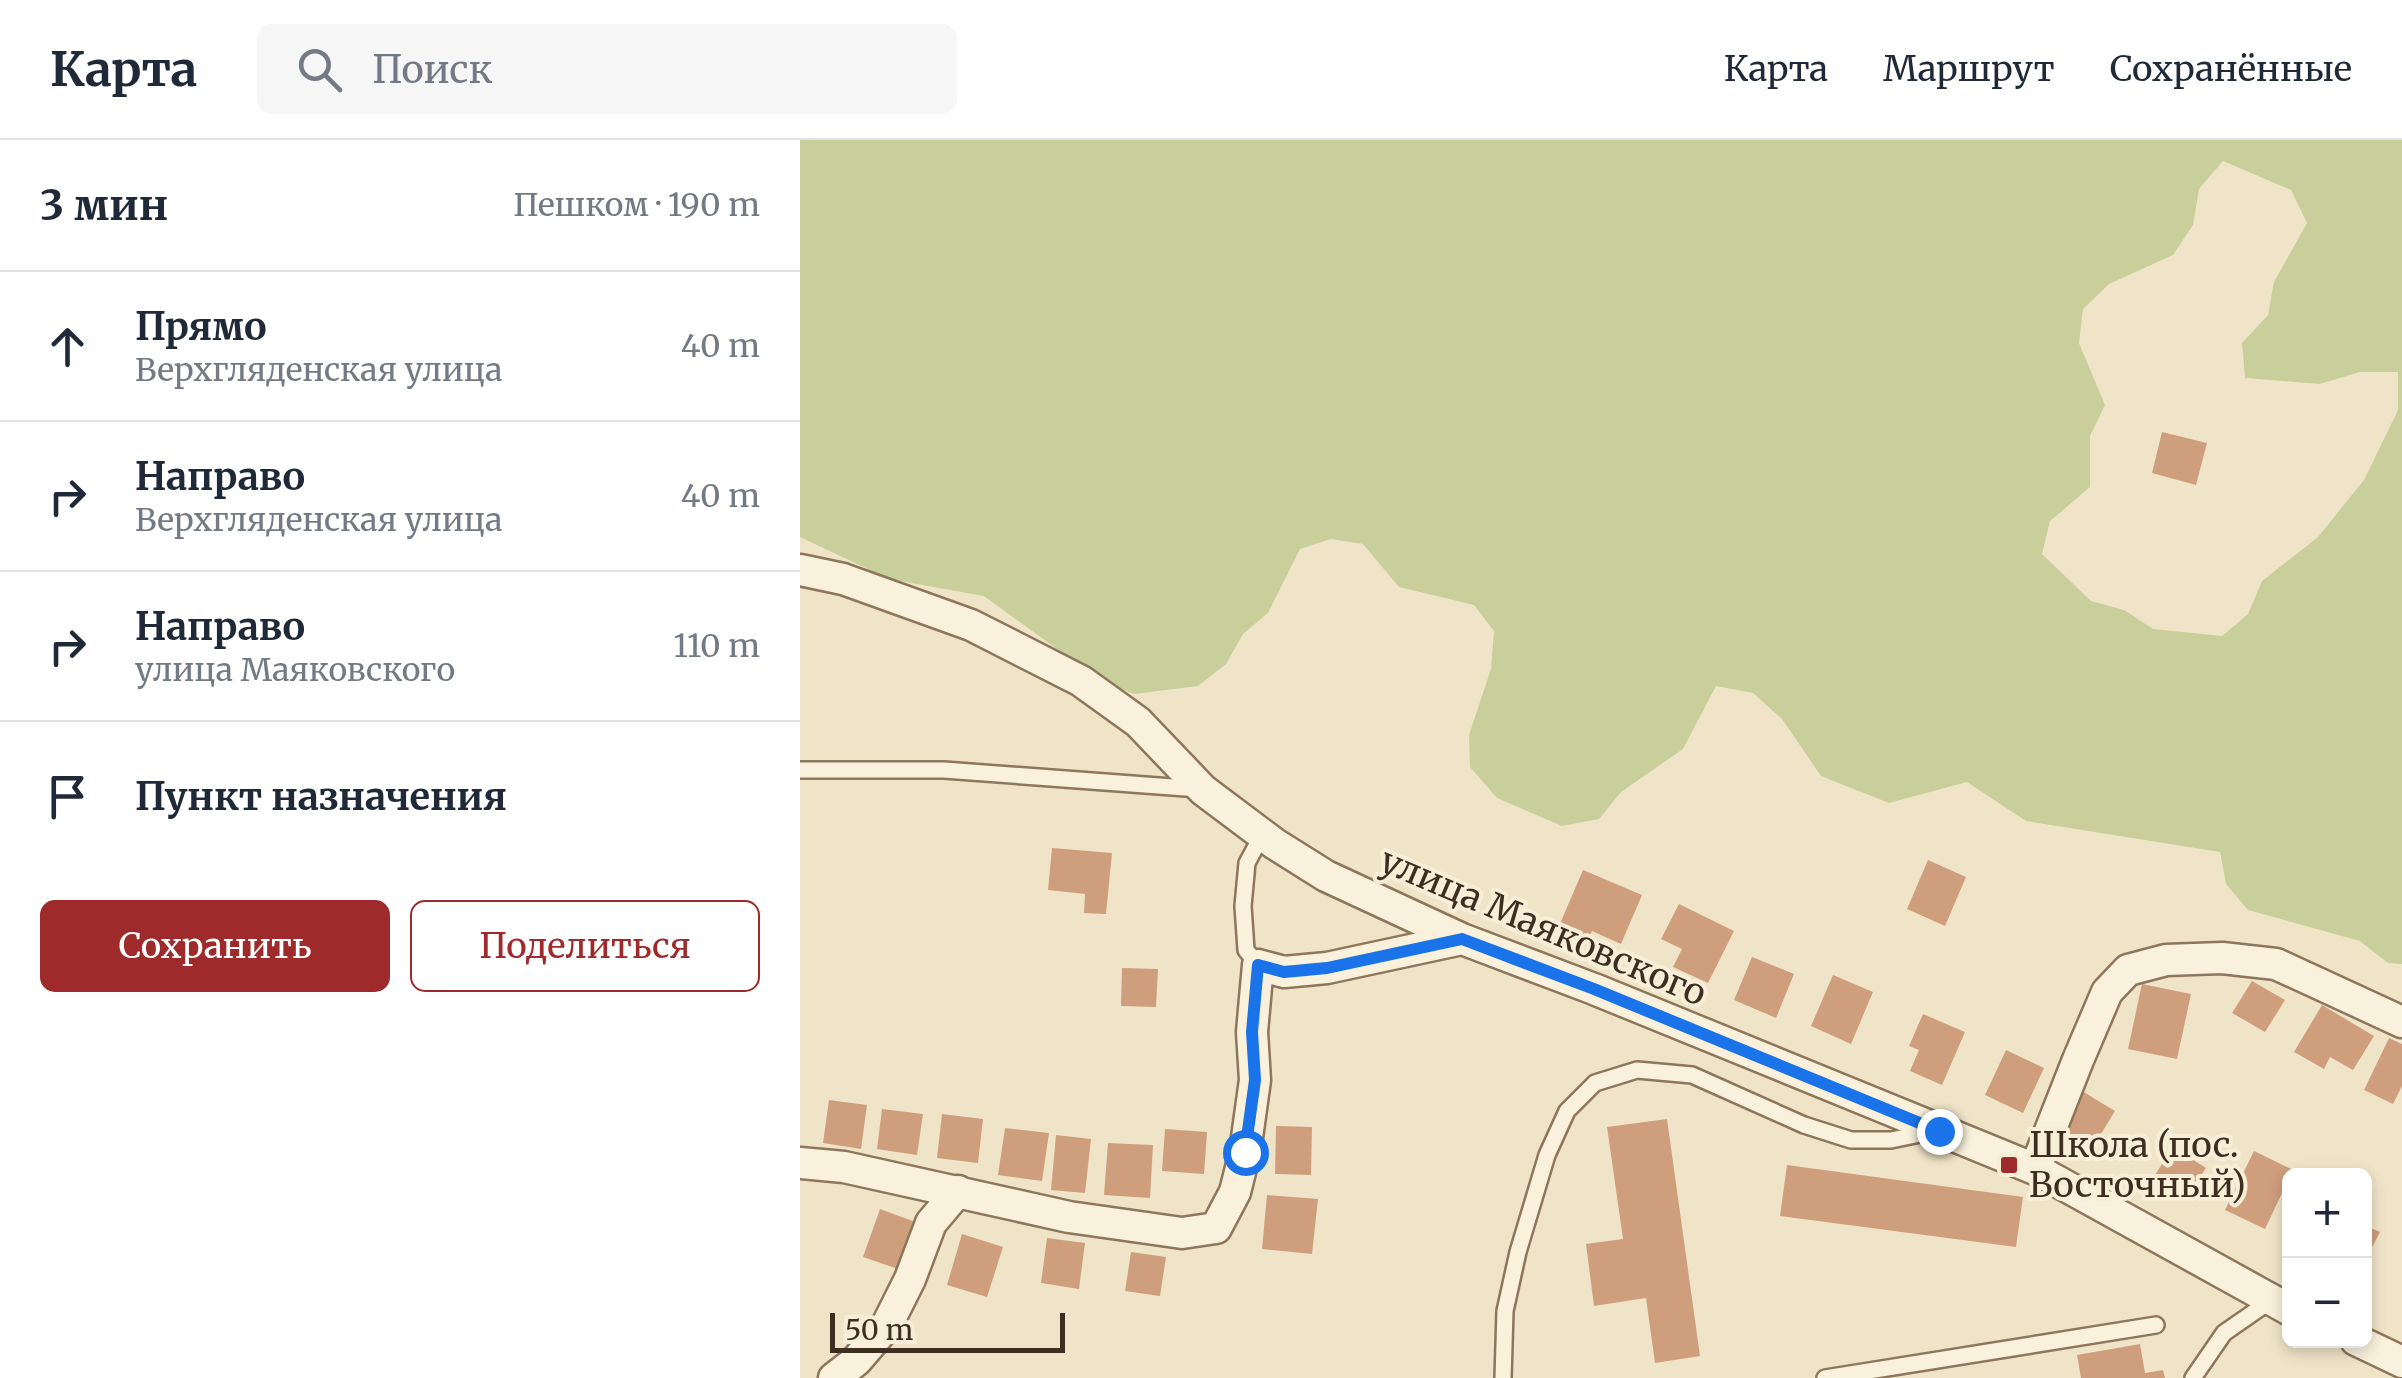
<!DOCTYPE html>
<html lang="ru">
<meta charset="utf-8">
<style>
body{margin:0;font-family:Merriweather,serif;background:#f6f6f7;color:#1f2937}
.controls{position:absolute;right:30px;bottom:30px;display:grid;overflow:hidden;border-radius:15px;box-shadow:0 5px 15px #0003}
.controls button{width:90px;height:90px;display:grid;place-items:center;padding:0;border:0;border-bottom:2px solid #e0e1e3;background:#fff;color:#1f2937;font:50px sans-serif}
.scale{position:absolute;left:30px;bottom:25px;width:235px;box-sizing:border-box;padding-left:10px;border:5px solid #3d2e20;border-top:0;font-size:28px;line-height:35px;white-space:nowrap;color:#3d2e20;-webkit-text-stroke:8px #f7eed8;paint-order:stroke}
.stop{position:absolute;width:30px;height:30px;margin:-22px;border:8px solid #1a73e8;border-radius:50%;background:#fff}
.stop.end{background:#1a73e8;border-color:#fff;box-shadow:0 2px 10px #0008}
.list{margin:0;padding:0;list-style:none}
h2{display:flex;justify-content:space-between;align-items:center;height:130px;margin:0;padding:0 40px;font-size:42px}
h2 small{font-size:32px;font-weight:400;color:#747a83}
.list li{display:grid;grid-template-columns:65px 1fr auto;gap:30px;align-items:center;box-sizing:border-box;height:150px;padding:0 40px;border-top:2px solid #e0e1e3}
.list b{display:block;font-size:38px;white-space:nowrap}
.list p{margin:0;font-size:32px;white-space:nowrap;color:#747a83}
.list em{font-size:32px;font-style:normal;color:#747a83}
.actions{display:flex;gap:20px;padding:30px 40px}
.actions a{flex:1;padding:22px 0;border:2px solid #9e2a2b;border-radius:15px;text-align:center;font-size:35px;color:#9e2a2b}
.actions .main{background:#9e2a2b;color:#fff}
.icon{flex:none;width:55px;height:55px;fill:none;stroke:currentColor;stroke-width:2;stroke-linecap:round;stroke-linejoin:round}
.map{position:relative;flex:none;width:1602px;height:1238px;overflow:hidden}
header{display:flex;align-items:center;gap:60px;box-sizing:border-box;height:140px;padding:0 50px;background:#fff;border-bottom:2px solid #e0e1e3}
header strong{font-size:48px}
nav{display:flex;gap:55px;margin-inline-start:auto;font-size:35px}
.search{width:700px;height:90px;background:#f6f6f7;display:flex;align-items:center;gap:25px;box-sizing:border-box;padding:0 35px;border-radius:15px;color:#747a83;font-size:38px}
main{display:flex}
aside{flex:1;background:#fff}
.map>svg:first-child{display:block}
</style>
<header>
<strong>Карта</strong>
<div class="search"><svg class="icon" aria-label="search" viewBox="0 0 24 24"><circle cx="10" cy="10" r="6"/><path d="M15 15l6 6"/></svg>Поиск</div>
<nav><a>Карта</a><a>Маршрут</a><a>Сохранённые</a></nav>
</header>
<main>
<aside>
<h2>3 мин<small>Пешком · 190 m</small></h2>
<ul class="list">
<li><svg class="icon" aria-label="ahead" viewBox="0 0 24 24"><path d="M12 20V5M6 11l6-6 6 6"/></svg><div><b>Прямо</b><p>Верхгляденская улица</p></div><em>40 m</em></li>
<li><svg class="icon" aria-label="right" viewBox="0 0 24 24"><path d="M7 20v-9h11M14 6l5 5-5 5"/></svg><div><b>Направо</b><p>Верхгляденская улица</p></div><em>40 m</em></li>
<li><svg class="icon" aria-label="right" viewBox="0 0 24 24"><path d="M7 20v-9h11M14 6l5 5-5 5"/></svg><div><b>Направо</b><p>улица Маяковского</p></div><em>110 m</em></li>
<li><svg class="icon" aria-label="arrive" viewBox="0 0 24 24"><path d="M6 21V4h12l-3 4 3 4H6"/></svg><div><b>Пункт назначения</b></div></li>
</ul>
<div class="actions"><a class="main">Сохранить</a><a>Поделиться</a></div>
</aside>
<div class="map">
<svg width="1602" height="1238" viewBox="0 0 1602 1238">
<rect width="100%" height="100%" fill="#f0e4c8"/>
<path fill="#c9cf9b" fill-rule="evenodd" d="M 0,0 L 1602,0 L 1602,824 L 1588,823 L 1560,801 L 1448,770 L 1426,744 L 1420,712 L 1226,681 L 1167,642 L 1089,663 L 1021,636 L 982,579 L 953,553 L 916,546 L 883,609 L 821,652 L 799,679 L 762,686 L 697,658 L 670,627 L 669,595 L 691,529 L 694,491 L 674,465 L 599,447 L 563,404 L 531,399 L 500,409 L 468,473 L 443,494 L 426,524 L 398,546 L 334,554 L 301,541 L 184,456 L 89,439 L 0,397 ZM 1423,21 L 1491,50 L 1507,83 L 1474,142 L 1468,175 L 1442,203 L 1445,238 L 1520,244 L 1560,232 L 1598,232 L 1598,270 L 1564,340 L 1518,397 L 1462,441 L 1448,474 L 1422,496 L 1353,489 L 1324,470 L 1291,461 L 1242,414 L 1250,381 L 1290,347 L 1290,296 L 1305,265 L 1279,203 L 1283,169 L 1309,144 L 1373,115 L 1393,85 L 1399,49 Z"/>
<path fill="#cf9f7d" d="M 1362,292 L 1407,303 L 1396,345 L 1352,333 Z
M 252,708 L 312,713 L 306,774 L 284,773 L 285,754 L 248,750 Z
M 1128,720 L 1166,737 L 1145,786 L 1107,769 Z
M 783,730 L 842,755 L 821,804 L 792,791 L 785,806 L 756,793 Z
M 879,764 L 934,791 L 908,843 L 873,827 L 882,809 L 861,799 Z
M 952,817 L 994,834 L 976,878 L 934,860 Z
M 322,828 L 358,829 L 356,867 L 321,866 Z
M 1033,835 L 1073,852 L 1051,904 L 1011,886 Z
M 1452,841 L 1485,860 L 1465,892 L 1432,873 Z
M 1342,844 L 1391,854 L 1377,919 L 1328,909 Z
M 1522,865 L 1574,896 L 1553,930 L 1530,917 L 1524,929 L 1494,912 Z
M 1123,874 L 1165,892 L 1142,945 L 1110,931 L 1119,910 L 1109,906 Z
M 1589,898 L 1602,904 L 1602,946 L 1593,964 L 1564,950 Z
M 1206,910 L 1244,928 L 1223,973 L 1185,955 Z
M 1282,951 L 1315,971 L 1290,1012 L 1257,992 Z
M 29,960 L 67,965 L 61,1009 L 23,1003 Z
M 82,969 L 123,974 L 117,1015 L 77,1009 Z
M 142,974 L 183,979 L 178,1023 L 137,1018 Z
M 867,979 L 900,1216 L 855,1223 L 846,1158 L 794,1166 L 786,1104 L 823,1099 L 807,987 Z
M 476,986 L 512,987 L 511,1035 L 475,1034 Z
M 205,988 L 249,993 L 242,1041 L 198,1035 Z
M 365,989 L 407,992 L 404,1034 L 362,1031 Z
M 256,995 L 291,999 L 285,1053 L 251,1050 Z
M 308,1003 L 353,1005 L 350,1058 L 304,1055 Z
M 1373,1007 L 1406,1028 L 1385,1059 L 1353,1038 Z
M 1454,1011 L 1493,1030 L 1465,1089 L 1425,1070 Z
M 987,1025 L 1223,1057 L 1216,1107 L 980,1076 Z
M 467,1055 L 518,1059 L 512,1114 L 462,1109 Z
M 80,1069 L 118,1083 L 101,1130 L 63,1117 Z
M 1564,1085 L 1580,1092 L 1564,1123 Z
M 162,1094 L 203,1107 L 187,1157 L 147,1145 Z
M 247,1098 L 285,1103 L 279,1149 L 241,1143 Z
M 331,1112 L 366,1117 L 360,1156 L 325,1151 Z
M 1340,1204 L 1345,1233 L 1363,1230 L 1365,1238 L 1281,1238 L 1277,1215 Z"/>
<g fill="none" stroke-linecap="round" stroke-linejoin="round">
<g stroke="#8d765c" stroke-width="20">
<path id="service" d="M 0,630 L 144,630 L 399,649
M 458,825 L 446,810 L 443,766 L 447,723 L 462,695
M 703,1238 L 705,1171 L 718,1112 L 747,1015 L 767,971 L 795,943 L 837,930 L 892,935 L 1004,985 L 1051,1000 L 1091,1000 L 1130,992
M 1025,1238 L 1356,1185
M 1393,1238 L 1424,1193 L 1470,1161"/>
</g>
<g stroke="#8d765c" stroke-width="35">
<path id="minor" d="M 0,430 L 43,439 L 171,485 L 281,541 L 338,582 L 403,650 L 475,704 L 526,736 L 662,799 L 794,849 L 1235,1029 L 1490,1170
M 0,1023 L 44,1027 L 269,1077 L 382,1093 L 416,1088 L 435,1052 L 445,1012 L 455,940 L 452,892 L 458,825 L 484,832 L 527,828 L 662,799
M 1235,1029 L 1278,920 L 1307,852 L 1328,830 L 1366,820 L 1422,818 L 1476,824 L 1602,882
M 1556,1200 L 1602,1222
M 34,1238 L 56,1221 L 87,1185 L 110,1139 L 131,1083 L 158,1051"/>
</g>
<use href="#service" stroke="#faf1dc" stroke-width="15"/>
<use href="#minor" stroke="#faf1dc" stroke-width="30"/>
</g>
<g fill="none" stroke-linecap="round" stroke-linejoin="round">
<path stroke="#1a73e8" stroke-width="12" d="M 445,1012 L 455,940 L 452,892 L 458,825 L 484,832 L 527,828 L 662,799 L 794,849 L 1139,991"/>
</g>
<rect fill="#9e2a2b" stroke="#f7eed8" stroke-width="4" x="1199" y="1015" width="20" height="20" rx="5"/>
<g text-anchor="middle" stroke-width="8" stroke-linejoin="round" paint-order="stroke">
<g font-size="35" fill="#3d2e20" stroke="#f7eed8">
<text transform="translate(743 787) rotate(23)" y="12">улица Маяковского</text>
</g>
<g font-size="35" fill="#3d2e20" stroke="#f7eed8" text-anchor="start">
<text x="1229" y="1017">Школа (пос.<tspan x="1229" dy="40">Восточный)</tspan></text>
</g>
</g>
</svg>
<div class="controls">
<button>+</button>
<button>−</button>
</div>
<div class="scale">50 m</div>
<div class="stop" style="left:445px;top:1012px"></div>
<div class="stop end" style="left:1139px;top:991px"></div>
</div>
</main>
